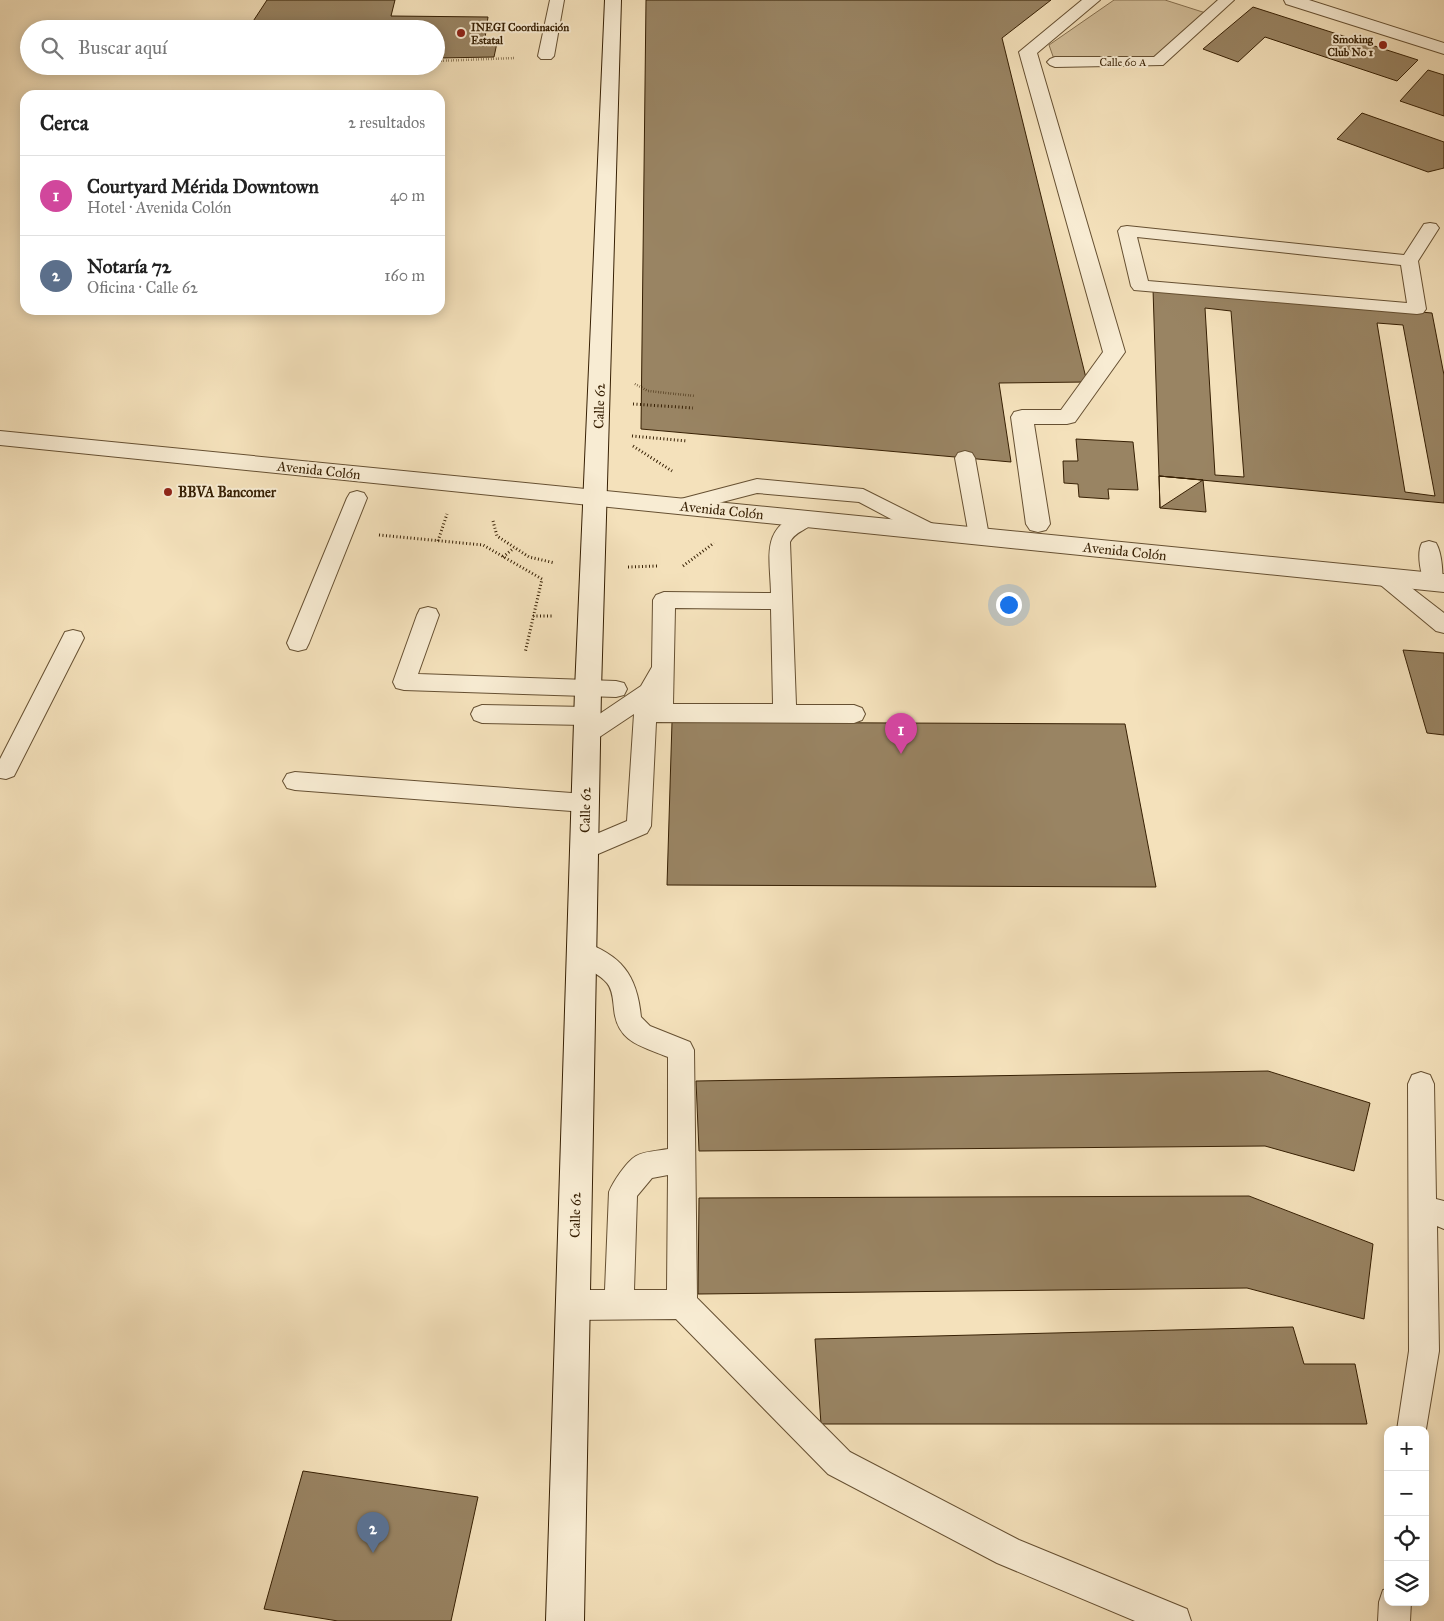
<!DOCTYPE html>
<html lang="es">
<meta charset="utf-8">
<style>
body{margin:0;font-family:"IM FELL Great Primer",serif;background:#f2f2f2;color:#222}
.controls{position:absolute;right:15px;bottom:15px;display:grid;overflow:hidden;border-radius:10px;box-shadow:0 2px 12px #0003}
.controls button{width:45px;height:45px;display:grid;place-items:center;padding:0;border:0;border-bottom:1px solid #e0e0e0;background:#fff;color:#222;font:25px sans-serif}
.you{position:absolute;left:1008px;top:604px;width:18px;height:18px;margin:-12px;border:4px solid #fff;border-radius:50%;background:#1a73e8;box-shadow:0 0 0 8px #1a73e833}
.badge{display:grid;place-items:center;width:32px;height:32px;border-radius:50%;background:#7c3aed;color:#fff;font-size:16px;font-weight:700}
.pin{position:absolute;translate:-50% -41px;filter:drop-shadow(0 1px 2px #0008)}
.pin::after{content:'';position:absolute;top:26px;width:18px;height:15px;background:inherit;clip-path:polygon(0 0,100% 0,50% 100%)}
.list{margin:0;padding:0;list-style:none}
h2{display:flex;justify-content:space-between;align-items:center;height:65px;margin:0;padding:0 20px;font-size:21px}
h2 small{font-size:16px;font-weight:400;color:#767676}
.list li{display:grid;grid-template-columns:32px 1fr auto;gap:15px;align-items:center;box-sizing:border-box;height:80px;padding:0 20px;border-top:1px solid #e0e0e0}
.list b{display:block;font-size:19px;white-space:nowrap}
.list p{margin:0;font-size:16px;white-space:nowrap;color:#767676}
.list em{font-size:16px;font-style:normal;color:#767676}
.icon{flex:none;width:28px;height:28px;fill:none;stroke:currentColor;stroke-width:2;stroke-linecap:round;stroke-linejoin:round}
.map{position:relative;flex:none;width:1444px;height:1621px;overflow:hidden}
.search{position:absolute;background:#fff;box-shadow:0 2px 12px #0003;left:20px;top:20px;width:425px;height:55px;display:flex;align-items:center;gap:12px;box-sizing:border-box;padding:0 18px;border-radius:28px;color:#767676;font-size:19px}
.panel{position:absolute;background:#fff;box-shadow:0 2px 12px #0003;left:20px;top:90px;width:425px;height:225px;border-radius:15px}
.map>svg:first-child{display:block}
</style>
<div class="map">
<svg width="1444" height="1621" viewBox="0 0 1444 1621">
<rect width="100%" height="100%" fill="#f4e1bb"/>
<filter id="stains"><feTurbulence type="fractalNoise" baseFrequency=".004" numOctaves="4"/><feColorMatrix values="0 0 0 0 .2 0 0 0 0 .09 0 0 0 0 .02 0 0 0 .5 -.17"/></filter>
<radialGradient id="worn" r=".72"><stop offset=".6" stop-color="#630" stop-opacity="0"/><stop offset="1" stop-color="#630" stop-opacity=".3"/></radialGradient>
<path fill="#d4c09c" stroke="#867050" d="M 1114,0 L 1165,0 L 1212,15 L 1158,62 L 1055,62 L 1049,45 Z"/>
<path fill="#998463" stroke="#372004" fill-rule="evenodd" d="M 267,0 L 395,0 L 391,16 L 488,17 L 485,38 L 498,38 L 494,57 L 436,58 L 436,29 L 248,29 Z
M 646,0 L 1051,0 L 1002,38 L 1087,382 L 999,383 L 1011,462 L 641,429 Z
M 1253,7 L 1418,60 L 1397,81 L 1265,37 L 1238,62 L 1203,49 Z
M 297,66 L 379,66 L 296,68 Z
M 1428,70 L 1444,75 L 1444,116 L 1400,101 Z
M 1362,113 L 1444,142 L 1444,168 L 1428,172 L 1337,139 Z
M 1153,289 L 1432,313 L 1444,375 L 1444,503 L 1159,476 ZM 1205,308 L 1231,311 L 1244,477 L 1215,475 ZM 1377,323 L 1403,325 L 1435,496 L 1405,492 Z
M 1076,439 L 1133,442 L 1138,490 L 1108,489 L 1109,499 L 1079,497 L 1078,484 L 1064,483 L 1063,461 L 1078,461 Z
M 1159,476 L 1203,480 L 1206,512 L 1160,508 Z
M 1159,476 L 1203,480 L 1160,508 Z
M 1403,650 L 1444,653 L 1444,735 L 1427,733 Z
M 672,722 L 1125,724 L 1156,887 L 667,885 Z
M 1268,1071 L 1370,1103 L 1354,1171 L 1265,1146 L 699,1151 L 696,1081 Z
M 1249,1196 L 1373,1244 L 1364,1319 L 1247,1288 L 698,1294 L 699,1198 Z
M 1293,1327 L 1304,1364 L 1355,1364 L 1367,1424 L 821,1424 L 815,1339 Z
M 303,1471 L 478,1497 L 451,1621 L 338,1621 L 264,1609 Z"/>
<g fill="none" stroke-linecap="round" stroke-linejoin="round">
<g stroke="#665032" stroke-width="2">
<path id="service" d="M 550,0 L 564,0 L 554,56 L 551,59 L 541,59 L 538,56 Z
M 1218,0 L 1234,0 L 1163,65 L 1055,67 L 1050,65 L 1047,62 L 1050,59 L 1055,57 L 1154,57 Z
M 1430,223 L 1436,224 L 1439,228 L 1418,261 L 1426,309 L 1423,313 L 1417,314 L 1134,290 L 1131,286 L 1118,231 L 1121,227 L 1127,226 L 1404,255 L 1424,224 ZM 1137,237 L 1401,265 L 1407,303 L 1148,281 Z
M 965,451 L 972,453 L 975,458 L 989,536 L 986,541 L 979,543 L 972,541 L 969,536 L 955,458 L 958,453 Z
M 757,479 L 863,489 L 937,526 L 940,531 L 937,536 L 930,538 L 923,536 L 859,502 L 757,493 L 680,513 L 673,511 L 670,506 L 673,501 Z
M 357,491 L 364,493 L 367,498 L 309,643 L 306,649 L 298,651 L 290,649 L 287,643 L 347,498 L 350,493 Z
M 806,512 L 813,514 L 816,519 C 810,530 796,530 790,542 L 796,705 L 854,705 L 862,708 L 865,714 L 862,720 L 854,723 L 656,722 L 651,826 L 647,833 L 584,860 L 575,857 L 572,850 L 575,843 L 627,821 L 634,714 L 595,740 L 587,743 L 579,740 L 576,734 L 579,728 L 584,725 L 482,723 L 474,720 L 471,714 L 474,708 L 482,705 L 587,707 L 595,710 L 598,715 L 641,686 L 652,667 L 653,600 L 656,595 L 664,592 L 771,593 C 770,555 760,525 806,512 ZM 675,608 L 771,609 L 773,704 L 673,704 Z
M 1429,541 L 1436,543 C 1442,553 1444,577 1441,587 L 1434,590 L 1427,587 C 1421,578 1416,553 1422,543 Z
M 1384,570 L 1391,572 L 1444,613 L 1444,633 L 1436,631 L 1377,582 L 1373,577 L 1377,572 Z
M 428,607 L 436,609 L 439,615 L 418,674 L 616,681 L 624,683 L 627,689 L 624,695 L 616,697 L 404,690 L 396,688 L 393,682 L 417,615 L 420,609 Z
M 73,630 L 81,632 L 84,638 L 14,776 L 6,779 L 0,778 L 0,759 L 65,632 Z
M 295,772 L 585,794 L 593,796 L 597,803 L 593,810 L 585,812 L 295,790 L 287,788 L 283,781 L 287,774 Z
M 581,941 C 621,955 637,974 641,1017 L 650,1026 L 690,1042 L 694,1050 L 697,1298 L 850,1452 L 1019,1540 L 1187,1609 L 1191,1621 L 1135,1621 L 997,1563 L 828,1474 L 676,1319 L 572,1320 L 562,1315 L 557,1305 L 562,1295 L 572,1290 L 605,1290 L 609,1192 C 613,1182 626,1162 636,1156 C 645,1151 657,1151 668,1149 L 668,1057 C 641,1046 617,1042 614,1009 C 613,1001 613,990 607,983 C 596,970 576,967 568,952 L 572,944 ZM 668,1175 L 667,1290 L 634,1290 L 637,1196 L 652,1178 Z
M 1421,1072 L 1430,1075 L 1434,1084 L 1436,1199 L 1444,1201 L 1444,1229 L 1437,1226 L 1439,1351 L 1425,1435 L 1425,1430 L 1397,1430 L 1409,1351 L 1408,1084 L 1412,1075 Z
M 1388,1589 L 1388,1602 L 1411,1602 L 1410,1621 L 1378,1621 L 1379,1602 L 1383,1590 Z"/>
</g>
<g stroke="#665032" stroke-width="2">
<path id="pedestrian" d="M 1082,0 L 1100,0 L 1037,53 L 1125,352 L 1075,422 L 1067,424 L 1034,424 L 1050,524 L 1046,530 L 1038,532 L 1030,530 L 1026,524 L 1011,417 L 1014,412 L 1022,410 L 1061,410 L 1103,352 L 1019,52 Z"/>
</g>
<g stroke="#665032" stroke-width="2">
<path id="tertiary" d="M 1284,0 L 1309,0 L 1444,43 L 1444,54 L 1286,4 Z
M 0,431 L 1444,574 L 1444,592 L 0,445 Z"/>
</g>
<g stroke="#372004" stroke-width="2">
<path id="secondary" d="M 605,0 L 621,0 L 601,690 L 584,1621 L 546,1621 L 575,690 Z"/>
</g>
<path stroke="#372004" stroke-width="2.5" stroke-dasharray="0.5 2" stroke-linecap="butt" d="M 436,61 L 515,58
M 635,384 L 648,391 L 695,396"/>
<path stroke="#372004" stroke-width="3" stroke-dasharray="1 2.5" stroke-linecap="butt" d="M 633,404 L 693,408
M 632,436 L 687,441
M 633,446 L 672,471
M 493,521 L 497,536 L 529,557 L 555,563
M 379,535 L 483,545 L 542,579 L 525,653
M 438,541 L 447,514
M 503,557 L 514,548
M 683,566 L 714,543
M 628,567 L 657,566
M 533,616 L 553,616"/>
<use href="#service" fill="#f8ecd3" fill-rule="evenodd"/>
<use href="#pedestrian" fill="#f8ecd3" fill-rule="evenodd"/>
<use href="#tertiary" fill="#f8ecd3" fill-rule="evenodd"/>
<use href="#secondary" fill="#f8ecd3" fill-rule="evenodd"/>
</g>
<g fill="#8f2418" stroke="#f8ecd3" stroke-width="2">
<circle cx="461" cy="33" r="5"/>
<circle cx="1383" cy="45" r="5"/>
<circle cx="168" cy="492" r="5"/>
</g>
<g text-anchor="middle" stroke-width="4" stroke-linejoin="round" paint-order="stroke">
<g font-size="11" font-weight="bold" fill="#372004" stroke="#f8ecd3" text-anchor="start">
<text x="471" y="31">INEGI Coordinación<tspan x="471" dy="13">Estatal</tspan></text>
<text x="1373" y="43" text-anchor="end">Smoking<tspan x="1373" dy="13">Club No 1</tspan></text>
</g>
<g font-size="11" fill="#372004" stroke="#f8ecd3">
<text x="1123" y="66">Calle 60 A</text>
</g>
<g font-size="14" fill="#372004" stroke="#f8ecd3">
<text transform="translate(599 406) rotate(-88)" y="5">Calle 62</text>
<text transform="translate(319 470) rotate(6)" y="5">Avenida Colón</text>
<text transform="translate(722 510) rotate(6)" y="5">Avenida Colón</text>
<text transform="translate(1125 551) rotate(6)" y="5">Avenida Colón</text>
<text transform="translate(585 810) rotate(-89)" y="5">Calle 62</text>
<text transform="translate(575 1215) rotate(-89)" y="5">Calle 62</text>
</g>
<g font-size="14" font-weight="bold" fill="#372004" stroke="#f8ecd3" text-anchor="start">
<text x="178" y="497">BBVA Bancomer</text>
</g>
</g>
<rect width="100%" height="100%" filter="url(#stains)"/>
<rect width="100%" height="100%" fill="url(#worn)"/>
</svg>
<div class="controls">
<button>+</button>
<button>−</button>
<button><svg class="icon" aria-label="locate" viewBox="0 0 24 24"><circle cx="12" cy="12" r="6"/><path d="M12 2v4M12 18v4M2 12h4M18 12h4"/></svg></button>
<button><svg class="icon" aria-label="layers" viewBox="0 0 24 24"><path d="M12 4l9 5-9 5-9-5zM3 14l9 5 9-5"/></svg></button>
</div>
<div class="you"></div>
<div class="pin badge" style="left:901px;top:754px;background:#d1479c">1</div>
<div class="pin badge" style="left:373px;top:1553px;background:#5c6f8a">2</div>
<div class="search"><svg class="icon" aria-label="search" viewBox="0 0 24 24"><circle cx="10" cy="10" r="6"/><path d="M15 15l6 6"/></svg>Buscar aquí</div>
<section class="panel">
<h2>Cerca<small>2 resultados</small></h2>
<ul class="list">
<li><span class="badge" style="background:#d1479c">1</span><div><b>Courtyard Mérida Downtown</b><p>Hotel · Avenida Colón</p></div><em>40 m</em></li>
<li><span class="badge" style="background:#5c6f8a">2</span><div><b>Notaría 72</b><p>Oficina · Calle 62</p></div><em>160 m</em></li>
</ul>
</section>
</div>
